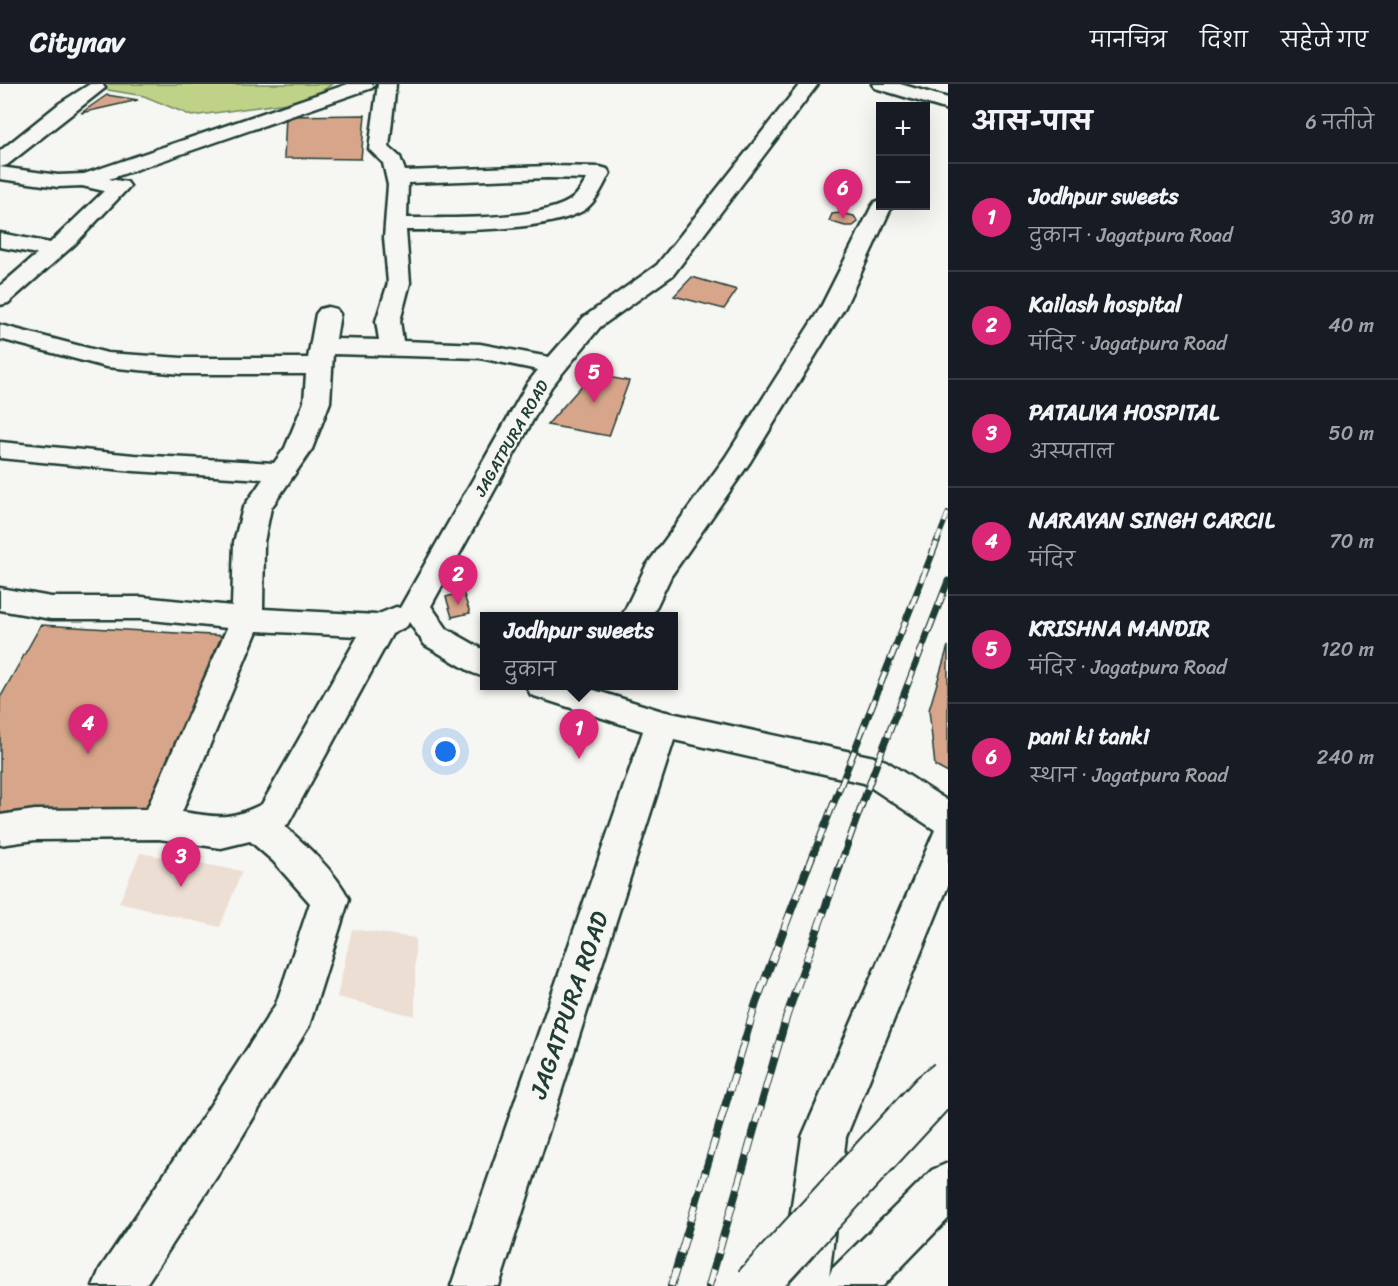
<!DOCTYPE html>
<html lang="hi">
<meta charset="utf-8">
<style>
body{margin:0;font-family:Sriracha,"Playpen Sans Deva",sans-serif;background:#242831;color:#f1f3f6}
.controls{position:absolute;right:18px;top:18px;display:grid;overflow:hidden;border-radius:0px;box-shadow:0 6px 24px #0002}
.controls button{width:54px;height:54px;display:grid;place-items:center;padding:0;border:0;border-bottom:2px solid #363941;background:#171b24;color:#f1f3f6;font:30px sans-serif}
.you{position:absolute;left:446px;top:668px;width:21px;height:21px;margin:-15px;border:4px solid #fff;border-radius:50%;background:#1a73e8;box-shadow:0 0 0 9px #1a73e833}
.badge{display:grid;place-items:center;width:39px;height:39px;border-radius:50%;background:#db2777;color:#fff;font-size:20px;font-weight:700}
.pin{position:absolute;translate:-50% -50px;filter:drop-shadow(0 2px 3px #0008)}
.pin::after{content:'';position:absolute;top:32px;width:21px;height:18px;background:inherit;clip-path:polygon(0 0,100% 0,50% 100%)}
.popup{position:absolute;left:480px;top:528px;width:198px;height:78px;box-sizing:border-box;display:grid;place-content:center;border-radius:0px;background:#171b24;filter:drop-shadow(0 2px 4px #0005);font-size:20px;white-space:nowrap;color:#9ea1a6}
.popup b{font-size:22px;color:#f1f3f6}
.popup::after{content:'';position:absolute;left:50%;top:100%;margin-left:-12px;border:12px solid transparent;border-top-color:#171b24}
.list{margin:0;padding:0;list-style:none}
h2{display:flex;justify-content:space-between;align-items:center;height:78px;margin:0;padding:0 24px;font-size:26px}
h2 small{font-size:20px;font-weight:400;color:#9ea1a6}
.list li{display:grid;grid-template-columns:39px 1fr auto;gap:18px;align-items:center;box-sizing:border-box;height:108px;padding:0 24px;border-top:2px solid #363941}
.list b{display:block;font-size:22px;white-space:nowrap}
.list p{margin:0;font-size:20px;white-space:nowrap;color:#9ea1a6}
.list em{font-size:20px;font-style:normal;color:#9ea1a6}
.map{position:relative;flex:none;width:948px;height:1202px;overflow:hidden}
header{display:flex;align-items:center;gap:36px;box-sizing:border-box;height:84px;padding:0 30px;background:#171b24;border-bottom:2px solid #363941}
header strong{font-size:28px}
nav{display:flex;gap:33px;margin-inline-start:auto;font-size:21px}
main{display:flex}
aside{flex:1;background:#171b24}
.map>svg:first-child{display:block}
</style>
<header>
<strong>Citynav</strong>
<nav><a>मानचित्र</a><a>दिशा</a><a>सहेजे गए</a></nav>
</header>
<main>
<div class="map">
<svg width="948" height="1202" viewBox="0 0 948 1202">
<rect width="100%" height="100%" fill="#f6f6f2"/>
<filter id="ink" filterUnits="userSpaceOnUse"><feTurbulence type="fractalNoise" baseFrequency=".0167" numOctaves="2"/><feDisplacementMap in="SourceGraphic" scale="12" xChannelSelector="R" yChannelSelector="G"/><feConvolveMatrix kernelMatrix="1 2 1 2 8 2 1 2 1" color-interpolation-filters="sRGB"/></filter>
<g filter="url(#ink)">
<path fill="#edded3" d="M 140,769 L 242,787 L 220,843 L 119,819 Z
M 352,845 L 415,854 L 415,932 L 337,913 Z"/>
<path fill="#bfd287" stroke="#6f885e" stroke-width="1.5" d="M 90,0 L 333,0 L 308,16 L 192,32 L 144,12 L 96,4 Z"/>
<path fill="#d7a58a" stroke="#1f3d34" stroke-width="1.5" d="M 107,11 L 138,16 L 81,29 Z
M 365,31 L 361,75 L 284,74 L 286,32 Z
M 840,129 L 854,132 L 858,138 L 853,142 L 845,142 L 829,137 L 832,130 Z
M 692,193 L 737,206 L 724,225 L 674,212 Z
M 592,290 L 629,297 L 609,352 L 547,341 Z
M 463,508 L 470,529 L 452,533 L 446,513 Z
M 41,541 L 227,552 L 153,726 L 0,732 L 0,614 Z
M 948,562 L 948,689 L 935,682 L 929,626 Z"/>
<g fill="none" stroke-linecap="round" stroke-linejoin="round">
<g stroke="#1f3d34" stroke-width="5">
<path id="minor" d="M 90,0 L 102,0 L 105,4 L 7,81 L 0,83 L 58,91 L 84,90 L 348,0 L 375,0 L 372,4 L 109,95 L 127,98 L 130,102 L 75,160 L 8,219 L 0,221 L 0,202 L 37,170 L 0,163 L 0,149 L 50,159 L 104,107 L 82,102 L 58,103 L 0,95 L 0,67 L 60,19 Z
M 378,0 L 396,0 L 389,63 L 400,73 L 405,87 L 548,82 L 600,83 L 607,85 L 610,89 C 604,100 598,115 587,124 C 555,148 448,147 406,146 L 410,199 L 400,237 L 403,257 L 480,260 L 549,273 L 584,233 L 657,181 L 800,0 L 818,0 L 673,191 L 600,243 L 551,303 L 431,522 L 447,545 L 484,566 L 484,593 L 473,589 L 425,561 L 409,538 L 407,542 L 392,550 L 288,740 L 284,742 C 307,762 336,788 349,815 L 309,942 L 231,1071 L 145,1202 L 93,1202 L 100,1185 L 199,1039 L 276,920 L 310,819 L 273,777 L 250,757 L 221,764 L 159,755 L 35,756 L 0,761 L 0,731 L 35,726 L 147,725 L 227,544 L 142,535 L 51,535 L 0,526 L 0,504 L 51,513 L 142,513 L 232,522 L 234,458 L 243,424 L 263,395 L 134,387 L 0,374 L 0,358 L 134,371 L 274,379 L 285,364 L 304,318 L 306,290 L 182,290 L 106,283 L 0,255 L 0,241 L 107,269 L 182,274 L 308,274 L 316,230 L 320,225 L 328,223 L 336,225 L 340,230 L 336,255 L 379,256 L 376,237 L 388,199 L 384,154 L 388,101 L 383,79 L 369,65 ZM 548,94 L 587,95 C 583,101 579,109 573,114 C 545,137 445,134 407,134 L 408,99 ZM 333,270 L 480,274 L 538,286 L 527,300 L 400,524 L 396,523 L 376,531 L 263,525 L 264,458 L 271,424 L 312,365 L 330,318 ZM 257,547 L 358,552 L 262,720 C 229,737 217,733 182,728 Z
M 872,0 L 900,0 L 948,14 L 948,26 L 875,4 Z
M 880,116 L 880,122 L 892,122 L 845,223 L 750,378 L 671,492 L 652,532 L 622,532 L 646,482 L 725,374 L 821,223 L 872,122 L 875,118 Z
M 526,602 L 581,602 L 662,627 L 874,673 L 886,677 L 948,717 L 948,802 L 846,1053 L 828,1202 L 780,1202 L 802,1053 L 935,746 L 864,699 L 674,656 L 499,1202 L 451,1202 L 643,647 L 531,611 Z"/>
</g>
<g stroke="#1f3d34" stroke-width="5">
<path id="major" d="M 948,1079 L 948,1135 L 883,1202 L 825,1202 L 832,1185 L 932,1086 Z"/>
</g>
<use href="#minor" fill="#f6f6f2" fill-rule="evenodd"/>
<use href="#major" fill="#f6f6f2" fill-rule="evenodd"/>
<g stroke="#1f3d34" stroke-width="5">
<path id="rail-far2" d="M 937,457 L 948,429"/>
</g>
<g stroke="#1f3d34" stroke-width="7">
<path id="rail-far1" d="M 808,784 L 938,455
M 839,784 L 874,687 L 948,497"/>
</g>
<g stroke="#1f3d34" stroke-width="8">
<path id="rail" d="M 671,1202 L 756,919 L 808,782
M 709,1202 L 787,931 L 840,782"/>
</g>
<use href="#rail-far2" stroke="#f6f6f2" stroke-width="4" stroke-dasharray="10" stroke-linecap="butt"/>
<use href="#rail-far1" stroke="#f6f6f2" stroke-width="4.5" stroke-dasharray="14" stroke-linecap="butt"/>
<use href="#rail" stroke="#f6f6f2" stroke-width="6" stroke-dasharray="17" stroke-linecap="butt"/>
<g stroke="#1f3d34" stroke-width="47" stroke-linecap="butt">
<path id="major-bridge" d="M 755,1202 L 932,1010 L 948,997"/>
</g>
<use href="#major-bridge" stroke="#f6f6f2" stroke-width="43"/>
</g>
</g>
<g text-anchor="middle" stroke-width="4.5" stroke-linejoin="round" paint-order="stroke">
<g font-size="16" fill="#1f3d34" stroke="#f6f6f2">
<text transform="translate(511 354) rotate(-60)" y="6">JAGATPURA ROAD</text>
</g>
<g font-size="24" fill="#1f3d34" stroke="#f6f6f2">
<text transform="translate(569 921) rotate(-71)" y="8">JAGATPURA ROAD</text>
</g>
</g>
</svg>
<div class="controls">
<button>+</button>
<button>−</button>
</div>
<div class="you"></div>
<div class="pin badge" style="left:579px;top:675px">1</div>
<div class="popup"><b>Jodhpur sweets</b>दुकान</div>
<div class="pin badge" style="left:458px;top:521px">2</div>
<div class="pin badge" style="left:181px;top:803px">3</div>
<div class="pin badge" style="left:88px;top:670px">4</div>
<div class="pin badge" style="left:594px;top:319px">5</div>
<div class="pin badge" style="left:843px;top:135px">6</div>
</div>
<aside>
<h2>आस-पास<small>6 नतीजे</small></h2>
<ul class="list">
<li><span class="badge">1</span><div><b>Jodhpur sweets</b><p>दुकान · Jagatpura Road</p></div><em>30 m</em></li>
<li><span class="badge">2</span><div><b>Kailash hospital</b><p>मंदिर · Jagatpura Road</p></div><em>40 m</em></li>
<li><span class="badge">3</span><div><b>PATALIYA HOSPITAL</b><p>अस्पताल</p></div><em>50 m</em></li>
<li><span class="badge">4</span><div><b>NARAYAN SINGH CARCIL</b><p>मंदिर</p></div><em>70 m</em></li>
<li><span class="badge">5</span><div><b>KRISHNA MANDIR</b><p>मंदिर · Jagatpura Road</p></div><em>120 m</em></li>
<li><span class="badge">6</span><div><b>pani ki tanki</b><p>स्थान · Jagatpura Road</p></div><em>240 m</em></li>
</ul>
</aside>
</main>
